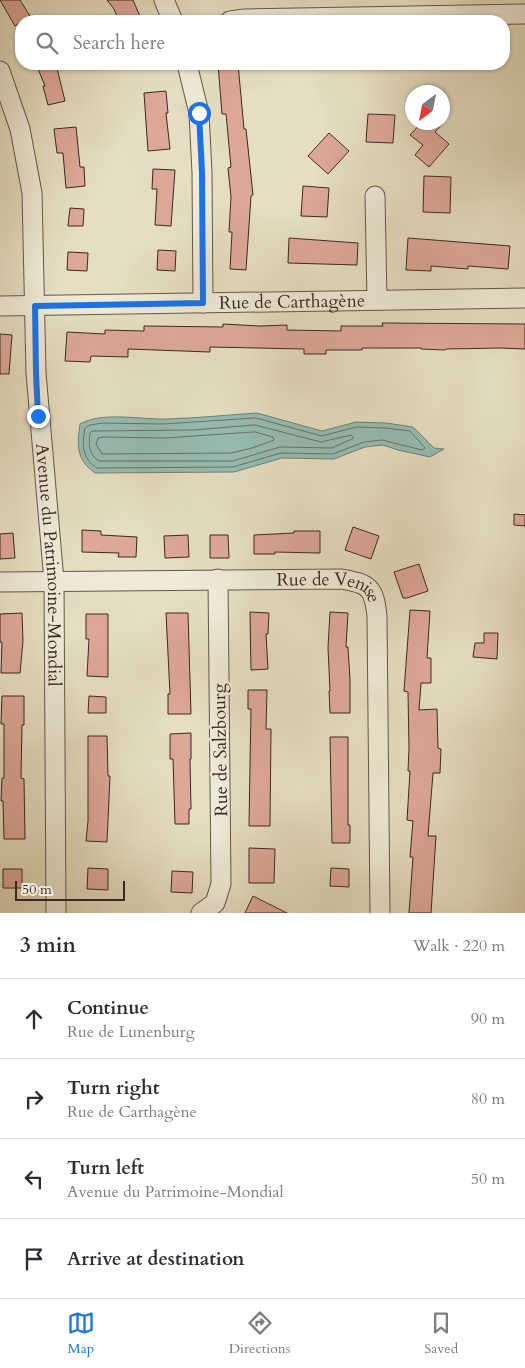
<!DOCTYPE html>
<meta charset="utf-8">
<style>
body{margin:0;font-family:Cardo,serif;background:#f7f7f7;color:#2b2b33}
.compass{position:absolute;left:405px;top:85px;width:45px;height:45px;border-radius:50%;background:#fff;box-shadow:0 1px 4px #0004;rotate:212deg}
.scale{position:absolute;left:15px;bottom:12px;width:110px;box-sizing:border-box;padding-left:5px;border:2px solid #3a2920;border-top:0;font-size:14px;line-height:18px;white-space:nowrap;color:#3a2920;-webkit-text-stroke:4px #efead7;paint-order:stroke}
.stop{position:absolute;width:15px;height:15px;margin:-11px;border:4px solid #1a73e8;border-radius:50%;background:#fff}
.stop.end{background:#1a73e8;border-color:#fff;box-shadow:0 1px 5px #0008}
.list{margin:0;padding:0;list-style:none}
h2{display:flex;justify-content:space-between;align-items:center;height:65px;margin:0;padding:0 20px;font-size:21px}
h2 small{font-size:16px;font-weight:400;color:#7c7c81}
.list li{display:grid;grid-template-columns:32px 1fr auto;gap:15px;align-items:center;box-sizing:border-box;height:80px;padding:0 20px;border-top:1px solid #e1e1e2}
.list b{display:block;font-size:19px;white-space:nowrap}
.list p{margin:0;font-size:16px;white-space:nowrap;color:#7c7c81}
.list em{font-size:16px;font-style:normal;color:#7c7c81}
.icon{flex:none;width:28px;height:28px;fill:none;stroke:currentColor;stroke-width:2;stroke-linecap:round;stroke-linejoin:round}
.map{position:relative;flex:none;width:525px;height:913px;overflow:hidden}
.search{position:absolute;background:#fff;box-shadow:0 1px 4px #0004;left:15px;right:15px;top:15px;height:55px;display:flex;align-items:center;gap:12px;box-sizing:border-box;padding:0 18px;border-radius:20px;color:#7c7c81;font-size:19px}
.sheet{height:385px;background:#fff}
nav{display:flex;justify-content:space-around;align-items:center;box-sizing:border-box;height:70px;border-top:1px solid #e1e1e2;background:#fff;font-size:14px;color:#7c7c81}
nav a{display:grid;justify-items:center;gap:2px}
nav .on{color:#1a73e8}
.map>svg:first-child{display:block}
</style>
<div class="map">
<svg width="525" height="913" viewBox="0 0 525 913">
<rect width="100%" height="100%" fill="#e6dec2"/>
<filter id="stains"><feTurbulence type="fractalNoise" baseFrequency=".004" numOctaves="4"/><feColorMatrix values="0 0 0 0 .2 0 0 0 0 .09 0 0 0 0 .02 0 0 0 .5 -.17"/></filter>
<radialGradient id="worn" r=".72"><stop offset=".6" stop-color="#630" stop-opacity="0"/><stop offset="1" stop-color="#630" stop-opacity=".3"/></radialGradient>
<path fill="#96bcb2" stroke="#718178" d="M 257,413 L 322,431 L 356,422 L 386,423 L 413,427 L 434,448 L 444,449 L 430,457 L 398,450 L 383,445 L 365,447 L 334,459 L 282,458 L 234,472 L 95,473 C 76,459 77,446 80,424 C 102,411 142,420 168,419 C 198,418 227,415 257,413 Z"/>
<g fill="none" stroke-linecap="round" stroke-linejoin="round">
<path stroke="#687269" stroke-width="1" d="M 256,418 L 322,436 L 356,427 L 385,428 L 410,431 L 425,448 L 422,450 L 382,440 L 364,442 L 333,454 L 281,453 L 233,467 L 97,468 C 82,459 82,444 85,428 L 90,425 L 103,423 L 163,424 Z
M 255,425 L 321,442 L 351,435 L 354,438 L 332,448 L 280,447 L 233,461 L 99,461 C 88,455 89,443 90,433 L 92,431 L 194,430 Z
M 255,432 L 273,437 L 274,440 L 252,448 L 231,453 L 102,454 L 96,444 L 98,438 L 104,437 L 164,438 Z"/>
</g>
<path fill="#dda898" stroke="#3a2920" d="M 0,0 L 20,0 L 30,16 L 15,26 Z
M 107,0 L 133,0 L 142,21 L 119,21 L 114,9 Z
M 36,64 L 56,64 L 65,101 L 48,105 L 43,86 L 45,86 Z
M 218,64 L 238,64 L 244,129 L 246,129 L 253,195 L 251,196 L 246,270 L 230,269 L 232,232 L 229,232 L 231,197 L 228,168 L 231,167 L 226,114 L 222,114 Z
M 166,91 L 168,113 L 166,113 L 170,149 L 148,151 L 144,93 Z
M 368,114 L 395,115 L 393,143 L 366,142 Z
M 422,122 L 444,122 L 435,132 L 449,144 L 429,167 L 415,155 L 423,145 L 410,135 Z
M 76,127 L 80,167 L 84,167 L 85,186 L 66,188 L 63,153 L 57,153 L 54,129 Z
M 329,133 L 349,151 L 328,174 L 308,156 Z
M 153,169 L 175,170 L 171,226 L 155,225 L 157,189 L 152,189 Z
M 424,176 L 451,177 L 450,213 L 423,212 Z
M 303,186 L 329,188 L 327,217 L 301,216 Z
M 70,208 L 84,209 L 83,226 L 68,226 Z
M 289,238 L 358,243 L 357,265 L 288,263 Z
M 408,238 L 510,246 L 508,269 L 468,266 L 468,269 L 431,266 L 431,271 L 406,270 Z
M 158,250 L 176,251 L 175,271 L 157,270 Z
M 68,252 L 88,253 L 87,271 L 67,270 Z
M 382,323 L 525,324 L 525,349 L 500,348 L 446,349 L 445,350 L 421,349 L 421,348 L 362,348 L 362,350 L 326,350 L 326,354 L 304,354 L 304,349 L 210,347 L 210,352 L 128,349 L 128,357 L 91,356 L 90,362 L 65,361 L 67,332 L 105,334 L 105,330 L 144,331 L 144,326 L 223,327 L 223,324 L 260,326 L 287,325 L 287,330 L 341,331 L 341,326 L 383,326 Z
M 0,334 L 12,335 L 9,374 L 0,374 Z
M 514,514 L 525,515 L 525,526 L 514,525 Z
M 353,527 L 379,536 L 371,559 L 345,550 Z
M 82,530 L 101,531 L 101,535 L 137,537 L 136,557 L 118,557 L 119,553 L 82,552 Z
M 294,531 L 320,531 L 320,553 L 275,552 L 275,554 L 254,554 L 254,535 L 294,533 Z
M 13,533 L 15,558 L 0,559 L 0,534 Z
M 188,535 L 189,557 L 165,558 L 164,536 Z
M 210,535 L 228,535 L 229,558 L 210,558 Z
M 419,564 L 428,591 L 407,598 L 403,598 L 394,572 Z
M 410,610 L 430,611 L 427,658 L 431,658 L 431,683 L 421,683 L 419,710 L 437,709 L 438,748 L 441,749 L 440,773 L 433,773 L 428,836 L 436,836 L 431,913 L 409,913 L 413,857 L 410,857 L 413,821 L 407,820 L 410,771 L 408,771 L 409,748 L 408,692 L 404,691 Z
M 250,612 L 269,613 L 268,634 L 266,634 L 268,669 L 251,670 Z
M 330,612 L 348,613 L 346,647 L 348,647 L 350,680 L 350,713 L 330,713 L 329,691 L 330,691 L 328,648 Z
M 22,613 L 23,641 L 20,673 L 1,673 L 2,642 L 0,642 L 0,614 Z
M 166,613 L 188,613 L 191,714 L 168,714 L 168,694 L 170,694 Z
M 86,614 L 108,614 L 108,677 L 87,676 L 89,639 L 86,639 Z
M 484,633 L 498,633 L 497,659 L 473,657 L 475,643 L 484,643 Z
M 248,690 L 267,690 L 266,729 L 271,729 L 270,826 L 249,826 L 251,709 L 248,709 Z
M 2,696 L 24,696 L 24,725 L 22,725 L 21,778 L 24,779 L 25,839 L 4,839 L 3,801 L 1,801 L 2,778 L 4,778 L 4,724 L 1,724 Z
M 89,696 L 106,697 L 106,713 L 88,713 Z
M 191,733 L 191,759 L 190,759 L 191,809 L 189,809 L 189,824 L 175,824 L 173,759 L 170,759 L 170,734 Z
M 88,736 L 107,736 L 108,776 L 110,776 L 107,842 L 86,841 L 88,821 Z
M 330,737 L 348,737 L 348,825 L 350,825 L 350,843 L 332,843 Z
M 249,848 L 275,849 L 274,883 L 249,883 Z
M 88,868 L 108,869 L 108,890 L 87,889 Z
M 331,868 L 349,869 L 349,887 L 330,886 Z
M 3,869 L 22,869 L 22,888 L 3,888 Z
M 172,871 L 193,872 L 192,893 L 171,892 Z
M 253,896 L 287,913 L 245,913 Z"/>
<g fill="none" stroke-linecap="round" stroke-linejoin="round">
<g stroke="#655648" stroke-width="21">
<g id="minor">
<path d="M 164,0 L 173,21"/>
<path d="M 230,21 L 245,19 L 525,14"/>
<path d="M 187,64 L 199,113 L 202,173 L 203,303"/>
<path id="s1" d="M 0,71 L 20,129 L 32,193 L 36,373 L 54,581 L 56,913"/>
<path d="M 375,196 L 377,299"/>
<path id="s2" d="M 0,306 L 525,298"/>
<path id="s3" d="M 0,582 L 342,579 C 369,584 374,587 377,616 L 380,913"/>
<path d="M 201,913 L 215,903 L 221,884 L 218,579"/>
</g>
</g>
<use href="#minor" stroke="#efead7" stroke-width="19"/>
</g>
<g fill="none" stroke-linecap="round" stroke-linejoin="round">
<path stroke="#1a73e8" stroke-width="6" d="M 38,416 L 36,373 L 35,306 L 203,303 L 202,173 L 199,113"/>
</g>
<g text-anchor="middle" stroke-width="4.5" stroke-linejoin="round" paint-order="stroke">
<g font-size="18" fill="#3a2920" stroke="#efead7">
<text dy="6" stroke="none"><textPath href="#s2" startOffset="292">Rue de Carthagène</textPath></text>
<text dy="6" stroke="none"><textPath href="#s1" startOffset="499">Avenue du Patrimoine-Mondial</textPath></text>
<text dy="6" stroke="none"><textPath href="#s3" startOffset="331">Rue de Venise</textPath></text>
<text transform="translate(220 750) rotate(-91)" y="6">Rue de Salzbourg</text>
</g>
</g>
<rect width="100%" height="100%" filter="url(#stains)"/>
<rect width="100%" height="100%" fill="url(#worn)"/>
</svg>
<svg class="compass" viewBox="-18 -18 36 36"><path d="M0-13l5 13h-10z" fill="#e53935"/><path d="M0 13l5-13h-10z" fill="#7c7c81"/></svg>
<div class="scale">50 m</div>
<div class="stop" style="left:199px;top:113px"></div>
<div class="stop end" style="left:38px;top:416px"></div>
<div class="search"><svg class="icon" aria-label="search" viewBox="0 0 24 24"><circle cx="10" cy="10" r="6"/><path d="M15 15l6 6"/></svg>Search here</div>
</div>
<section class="sheet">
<h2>3 min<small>Walk · 220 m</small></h2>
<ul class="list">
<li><svg class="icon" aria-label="ahead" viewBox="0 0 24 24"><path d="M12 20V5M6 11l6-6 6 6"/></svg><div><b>Continue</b><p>Rue de Lunenburg</p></div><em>90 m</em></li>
<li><svg class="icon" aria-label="right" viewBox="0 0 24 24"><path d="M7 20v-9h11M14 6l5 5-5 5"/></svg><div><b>Turn right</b><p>Rue de Carthagène</p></div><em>80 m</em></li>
<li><svg class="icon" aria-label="left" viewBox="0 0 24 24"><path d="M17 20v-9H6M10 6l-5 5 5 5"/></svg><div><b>Turn left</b><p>Avenue du Patrimoine-Mondial</p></div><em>50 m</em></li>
<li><svg class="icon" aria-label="arrive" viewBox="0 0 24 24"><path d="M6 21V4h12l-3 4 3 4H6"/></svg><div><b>Arrive at destination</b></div></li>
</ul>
</section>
<nav>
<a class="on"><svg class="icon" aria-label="map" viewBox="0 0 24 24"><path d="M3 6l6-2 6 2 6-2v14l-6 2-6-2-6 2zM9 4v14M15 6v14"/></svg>Map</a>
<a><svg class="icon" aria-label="directions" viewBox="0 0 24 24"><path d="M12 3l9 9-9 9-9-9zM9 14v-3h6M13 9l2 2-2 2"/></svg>Directions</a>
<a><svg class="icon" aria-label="saved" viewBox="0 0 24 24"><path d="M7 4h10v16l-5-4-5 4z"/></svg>Saved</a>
</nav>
